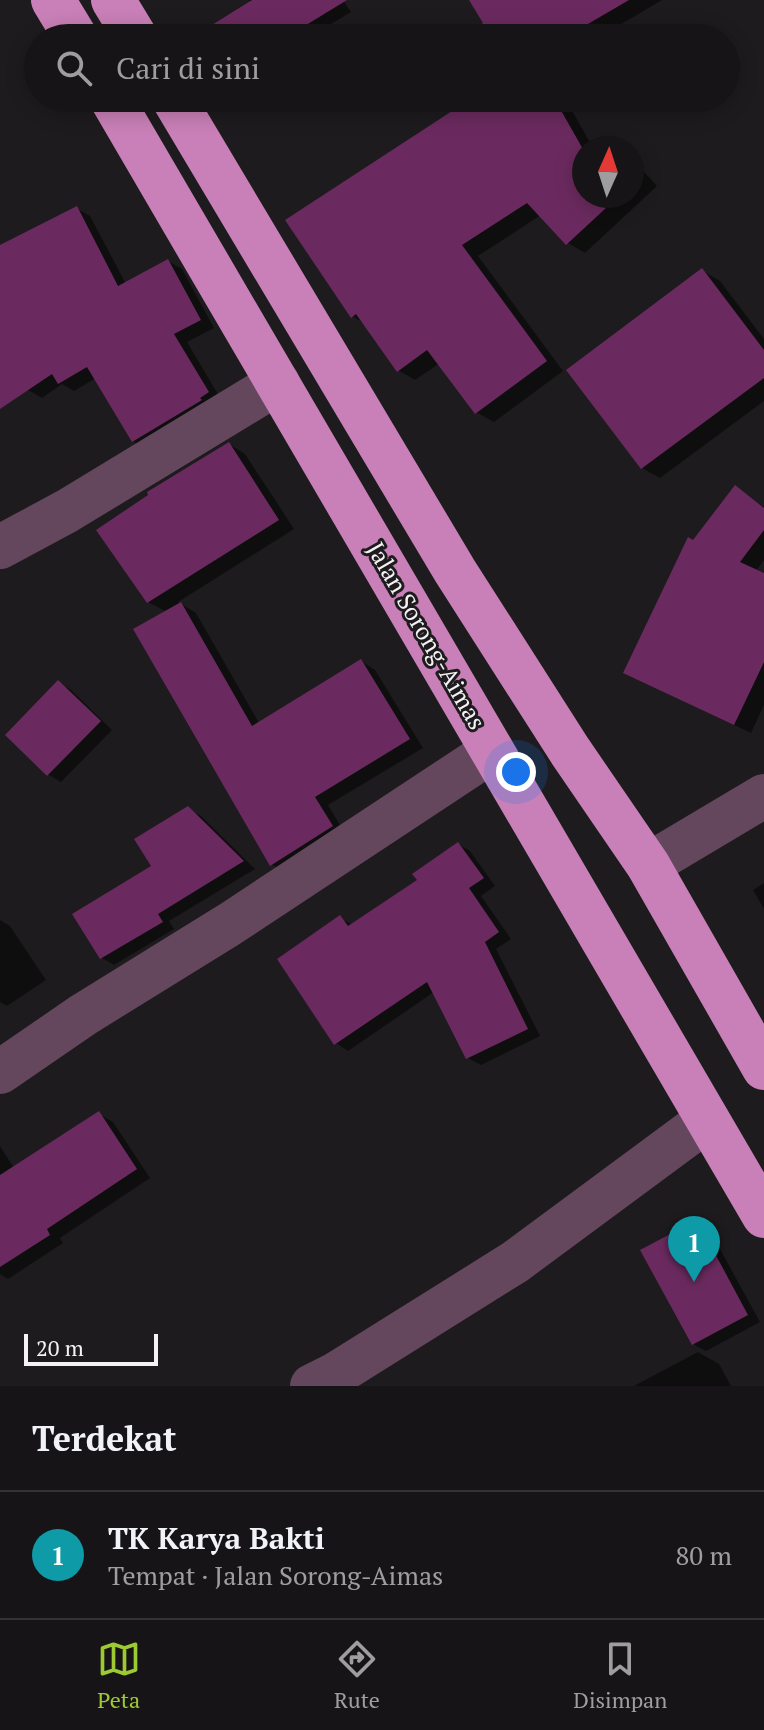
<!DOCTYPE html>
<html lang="id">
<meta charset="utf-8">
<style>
body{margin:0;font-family:"PT Serif",serif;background:#232123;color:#f1f3f6}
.compass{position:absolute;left:572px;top:136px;width:72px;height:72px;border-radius:50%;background:#161416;box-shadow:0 4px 20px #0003;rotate:3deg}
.scale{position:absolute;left:24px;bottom:20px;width:134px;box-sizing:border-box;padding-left:8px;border:4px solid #f4f2f3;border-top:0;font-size:22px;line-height:28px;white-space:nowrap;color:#f4f2f3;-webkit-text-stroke:6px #1d1b1d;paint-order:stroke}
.you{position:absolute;left:516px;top:772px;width:28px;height:28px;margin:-20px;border:6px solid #fff;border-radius:50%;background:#1a73e8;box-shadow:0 0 0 12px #1a73e833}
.badge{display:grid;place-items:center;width:52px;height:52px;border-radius:50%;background:#9cca32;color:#fff;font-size:26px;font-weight:700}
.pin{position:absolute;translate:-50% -66px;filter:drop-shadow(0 2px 4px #0008)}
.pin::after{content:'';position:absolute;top:42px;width:28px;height:24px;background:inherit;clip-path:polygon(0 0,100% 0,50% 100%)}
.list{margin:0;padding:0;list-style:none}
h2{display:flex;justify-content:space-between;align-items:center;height:104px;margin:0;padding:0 32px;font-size:34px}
h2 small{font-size:26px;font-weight:400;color:#9e9ea1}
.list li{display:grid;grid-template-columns:52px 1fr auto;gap:24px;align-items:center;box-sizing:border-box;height:128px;padding:0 32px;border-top:2px solid #353335}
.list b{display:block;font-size:30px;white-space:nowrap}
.list p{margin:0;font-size:26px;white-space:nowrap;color:#9e9ea1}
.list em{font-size:26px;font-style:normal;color:#9e9ea1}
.icon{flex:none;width:44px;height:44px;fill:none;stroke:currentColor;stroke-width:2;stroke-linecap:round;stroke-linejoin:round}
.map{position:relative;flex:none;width:764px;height:1386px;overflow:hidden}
.search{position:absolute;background:#161416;box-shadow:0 4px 20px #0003;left:24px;right:24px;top:24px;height:88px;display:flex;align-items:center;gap:20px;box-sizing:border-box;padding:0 28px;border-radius:44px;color:#9e9ea1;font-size:30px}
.sheet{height:232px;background:#161416}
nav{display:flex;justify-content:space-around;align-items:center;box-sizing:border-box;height:112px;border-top:2px solid #353335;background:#161416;font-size:22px;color:#9e9ea1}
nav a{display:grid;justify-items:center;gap:4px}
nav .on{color:#9cca32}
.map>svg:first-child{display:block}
</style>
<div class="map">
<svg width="764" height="1386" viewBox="0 0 764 1386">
<rect width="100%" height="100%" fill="#1d1b1d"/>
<path fill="#0007" d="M 249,0 L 343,0 L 351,12 L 308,38 L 194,38 L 251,3 Z
M 472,0 L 662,0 L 598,38 L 463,38 L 486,24 Z
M 210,98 L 231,98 L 221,104 Z
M 476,98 L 565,98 L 593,148 L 584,148 L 584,196 L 632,196 L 632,159 L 657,186 L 585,253 L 568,243 L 541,215 L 478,256 L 563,371 L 494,422 L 476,412 L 440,363 L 415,380 L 398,370 L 364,323 L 352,316 Z
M 604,138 L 622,148 L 594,148 Z
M 76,208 L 90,216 L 126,284 L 168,261 L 182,269 L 214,328 L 187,342 L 222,401 L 147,449 L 133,441 L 96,378 L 74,391 L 62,384 L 42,398 L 28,390 L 0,336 L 0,247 Z
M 703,271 L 720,281 L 764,339 L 764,401 L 660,478 L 642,468 Z
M 229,444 L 245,454 L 294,529 L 178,602 L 196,613 L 259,723 L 361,661 L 375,670 L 423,748 L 328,805 L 346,835 L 286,872 L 271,864 L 167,612 L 148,602 Z
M 735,488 L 764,507 L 764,560 L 755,572 L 764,576 L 764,705 L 751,733 L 642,681 L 693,542 Z
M 59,683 L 71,690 L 112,730 L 61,782 L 49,775 L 8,735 Z
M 188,809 L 201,816 L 255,869 L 169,921 L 174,929 L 114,965 L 102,958 Z
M 458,844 L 470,851 L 495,886 L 481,896 L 511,939 L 496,949 L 540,1036 L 481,1065 L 468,1058 L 434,992 L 348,1051 L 336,1043 L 340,918 L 353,925 L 420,881 Z
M 764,883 L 764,909 L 753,890 Z
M 0,920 L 10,926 L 46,980 L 7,1006 L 0,1002 Z
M 99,1114 L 113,1122 L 150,1178 L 60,1238 L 63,1243 L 8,1279 L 0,1274 L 0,1146 L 14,1168 Z
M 697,1222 L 709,1229 L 760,1322 L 706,1351 L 693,1344 Z
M 698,1352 L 719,1364 L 731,1386 L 634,1386 Z"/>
<path fill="#6b2a5f" d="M 252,0 L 347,0 L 285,38 L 191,38 Z
M 469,0 L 629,0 L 564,38 L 461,38 L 483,23 Z
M 472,98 L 554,98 L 584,151 L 584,196 L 619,196 L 566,245 L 527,203 L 462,245 L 547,361 L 475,414 L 427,350 L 397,372 L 356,314 L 351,318 L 285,220 Z
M 77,206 L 118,286 L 168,259 L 201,320 L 174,334 L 209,392 L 200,398 L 202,400 L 132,442 L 87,367 L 58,384 L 52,374 L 0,409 L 0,245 Z
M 702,268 L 764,350 L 764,378 L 641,469 L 566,370 Z
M 229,442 L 279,520 L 147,603 L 96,530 L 148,495 L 147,492 Z
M 735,485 L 764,508 L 764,530 L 740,562 L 764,573 L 764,662 L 734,725 L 623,673 L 688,537 L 693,540 Z
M 181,602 L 252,726 L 361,659 L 410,739 L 315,797 L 333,826 L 270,866 L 133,629 Z
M 58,680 L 101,721 L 47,776 L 5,735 Z
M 188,806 L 244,861 L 158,914 L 163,922 L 100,959 L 72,914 L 151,866 L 134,839 Z
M 458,842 L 484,878 L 469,888 L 499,932 L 485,942 L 528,1029 L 466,1059 L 427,982 L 334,1045 L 277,959 L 340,915 L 348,926 L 417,880 L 412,874 Z
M 99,1111 L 137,1169 L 47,1229 L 50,1235 L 0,1267 L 0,1175 Z
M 697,1220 L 748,1315 L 692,1345 L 640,1250 Z"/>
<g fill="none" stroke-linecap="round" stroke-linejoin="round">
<path stroke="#64475d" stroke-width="44" d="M 0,547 L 67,511 L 278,383
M 648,865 L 764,796
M 0,1072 L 83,1015 L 230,924 L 492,751
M 312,1386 L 336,1374 L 515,1262 L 707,1120"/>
<path stroke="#c980b8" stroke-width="44" d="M 53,0 L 76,38
M 113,0 L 136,38
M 111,98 L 764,1216
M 173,98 L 455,571 L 570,751 L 648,865 L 764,1068"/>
</g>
<g text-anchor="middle" stroke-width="6" stroke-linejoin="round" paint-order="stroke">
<g font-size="24" fill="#f4f2f3" stroke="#1d1b1d">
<text transform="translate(426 636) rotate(60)" y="8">Jalan Sorong-Aimas</text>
</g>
</g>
</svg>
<svg class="compass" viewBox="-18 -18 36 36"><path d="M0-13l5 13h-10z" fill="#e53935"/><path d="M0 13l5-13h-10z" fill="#9e9ea1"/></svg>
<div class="scale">20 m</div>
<div class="you"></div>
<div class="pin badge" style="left:694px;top:1282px;background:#0f9aa8">1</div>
<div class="search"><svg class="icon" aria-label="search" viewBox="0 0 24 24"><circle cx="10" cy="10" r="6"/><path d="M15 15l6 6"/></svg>Cari di sini</div>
</div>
<section class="sheet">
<h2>Terdekat<small></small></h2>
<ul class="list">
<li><span class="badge" style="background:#0f9aa8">1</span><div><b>TK Karya Bakti</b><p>Tempat · Jalan Sorong-Aimas</p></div><em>80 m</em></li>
</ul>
</section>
<nav>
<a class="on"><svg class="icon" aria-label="map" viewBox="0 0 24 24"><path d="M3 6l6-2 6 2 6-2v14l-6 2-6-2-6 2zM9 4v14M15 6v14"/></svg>Peta</a>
<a><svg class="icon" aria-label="directions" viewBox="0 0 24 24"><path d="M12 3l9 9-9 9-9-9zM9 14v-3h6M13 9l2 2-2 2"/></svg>Rute</a>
<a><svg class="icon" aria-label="saved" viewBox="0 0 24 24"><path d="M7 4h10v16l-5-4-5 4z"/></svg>Disimpan</a>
</nav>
